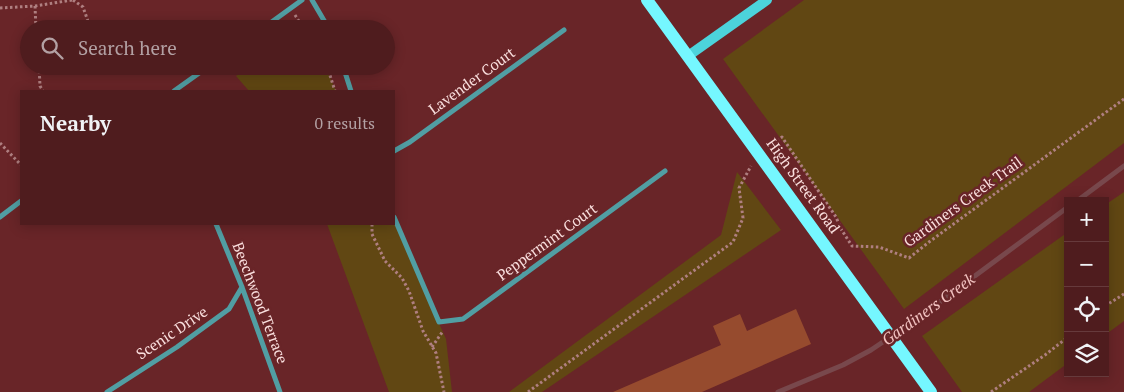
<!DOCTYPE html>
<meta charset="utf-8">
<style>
body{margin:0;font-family:"PT Serif",serif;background:#552527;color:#f1f3f6}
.controls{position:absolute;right:15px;bottom:15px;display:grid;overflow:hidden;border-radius:0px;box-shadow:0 2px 12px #0003}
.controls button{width:45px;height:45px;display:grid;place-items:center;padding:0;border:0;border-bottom:1px solid #663a3c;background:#4f1c1e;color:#f1f3f6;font:25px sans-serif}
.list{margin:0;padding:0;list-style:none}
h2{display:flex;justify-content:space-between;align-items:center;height:65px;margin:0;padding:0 20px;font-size:21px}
h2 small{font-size:16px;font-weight:400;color:#b3a1a4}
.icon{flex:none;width:28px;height:28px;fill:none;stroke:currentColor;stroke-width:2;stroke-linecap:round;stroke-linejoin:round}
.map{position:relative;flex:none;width:1124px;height:392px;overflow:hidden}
.search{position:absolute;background:#4f1c1e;box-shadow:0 2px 12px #0003;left:20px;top:20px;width:375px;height:55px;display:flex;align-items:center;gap:12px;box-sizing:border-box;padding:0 18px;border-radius:28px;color:#b3a1a4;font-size:19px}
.panel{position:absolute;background:#4f1c1e;box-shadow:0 2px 12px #0003;left:20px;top:90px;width:375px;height:135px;border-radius:0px}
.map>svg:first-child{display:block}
</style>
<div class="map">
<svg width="1124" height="392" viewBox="0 0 1124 392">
<rect width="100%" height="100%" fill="#692528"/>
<path fill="#614713" d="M 804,0 L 1124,0 L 1124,143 L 904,309 L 723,59 Z
M 252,66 L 325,66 L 336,91 L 249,91 L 236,76 Z
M 737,172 L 781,230 L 542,392 L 509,392 L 721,235 Z
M 1124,192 L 1124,321 L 1105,335 L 1105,205 Z
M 394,222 L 446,339 L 452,392 L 389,392 L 327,224 L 394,224 Z
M 1068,232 L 1068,363 L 1029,392 L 962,392 L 922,336 Z"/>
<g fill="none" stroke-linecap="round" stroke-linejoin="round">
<path stroke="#78484c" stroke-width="5" d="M 1077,201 L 1124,166
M 778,392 L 843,365 L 871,350 L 914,321 L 1068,207"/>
</g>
<path fill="#964b2e" d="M 796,309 L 811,344 L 702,392 L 613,392 L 721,345 L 713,326 L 740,314 L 747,331 Z"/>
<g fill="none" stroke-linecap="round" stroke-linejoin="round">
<path stroke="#af7f80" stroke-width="3" stroke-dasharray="2.5 2.5" stroke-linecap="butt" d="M 73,0 L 83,7 L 90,27
M 35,6 L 36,29
M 0,8 L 35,6 L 72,0
M 295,15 L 304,29
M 39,66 L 40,86 L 43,91
M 327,66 L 335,91
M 0,143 L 21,165
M 769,147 L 782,137 L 836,217 L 841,229 L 852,246 L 879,247 L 909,258 L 929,242 L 1124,99
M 372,224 L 372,234 L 385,261 L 402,278 L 409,291 L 423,331 L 436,353 L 444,392
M 1105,306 L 1124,294
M 432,347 L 443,331
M 528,392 L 733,242 L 743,218 L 739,188 L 751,166
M 991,392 L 1045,355 L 1068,337"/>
<path stroke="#519ea3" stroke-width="5" d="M 312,0 L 329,29
M 262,29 L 302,0
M 343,66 L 351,91
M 174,91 L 209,66
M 394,151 L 410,142 L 564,30
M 0,217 L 21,201
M 394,217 L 439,322 L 463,319 L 665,171
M 216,224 L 242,287 L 280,392
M 107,392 L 177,347 L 229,309 L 242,287"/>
<path stroke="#4cd3db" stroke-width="10" d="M 688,56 L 767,0"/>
<path stroke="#75f7ff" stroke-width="12" d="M 647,0 L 931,392"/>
</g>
<g text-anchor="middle" stroke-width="5" stroke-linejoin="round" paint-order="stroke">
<g font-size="15" fill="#fadfde" stroke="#692528">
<text transform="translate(472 81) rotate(-36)" y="5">Lavender Court</text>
<text transform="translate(803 186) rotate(54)" y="5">High Street Road</text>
<text transform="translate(963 202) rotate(-36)" y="5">Gardiners Creek Trail</text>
<text transform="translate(547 242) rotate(-36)" y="5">Peppermint Court</text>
<text transform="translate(260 303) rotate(69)" y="5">Beechwood Terrace</text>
<text transform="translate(172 333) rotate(-34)" y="5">Scenic Drive</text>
</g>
<g font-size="16" font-style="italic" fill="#f2c2c0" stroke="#692528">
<text transform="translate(928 309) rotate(-36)" y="6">Gardiners Creek</text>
</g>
</g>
</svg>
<div class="controls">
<button>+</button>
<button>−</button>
<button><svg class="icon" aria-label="locate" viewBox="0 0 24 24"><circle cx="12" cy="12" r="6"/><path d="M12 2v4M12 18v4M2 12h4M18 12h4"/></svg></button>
<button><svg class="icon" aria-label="layers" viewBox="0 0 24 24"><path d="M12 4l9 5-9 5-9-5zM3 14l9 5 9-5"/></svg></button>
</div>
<div class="search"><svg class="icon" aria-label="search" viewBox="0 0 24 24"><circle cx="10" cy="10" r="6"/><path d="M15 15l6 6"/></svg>Search here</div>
<section class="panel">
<h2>Nearby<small>0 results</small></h2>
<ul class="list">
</ul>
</section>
</div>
